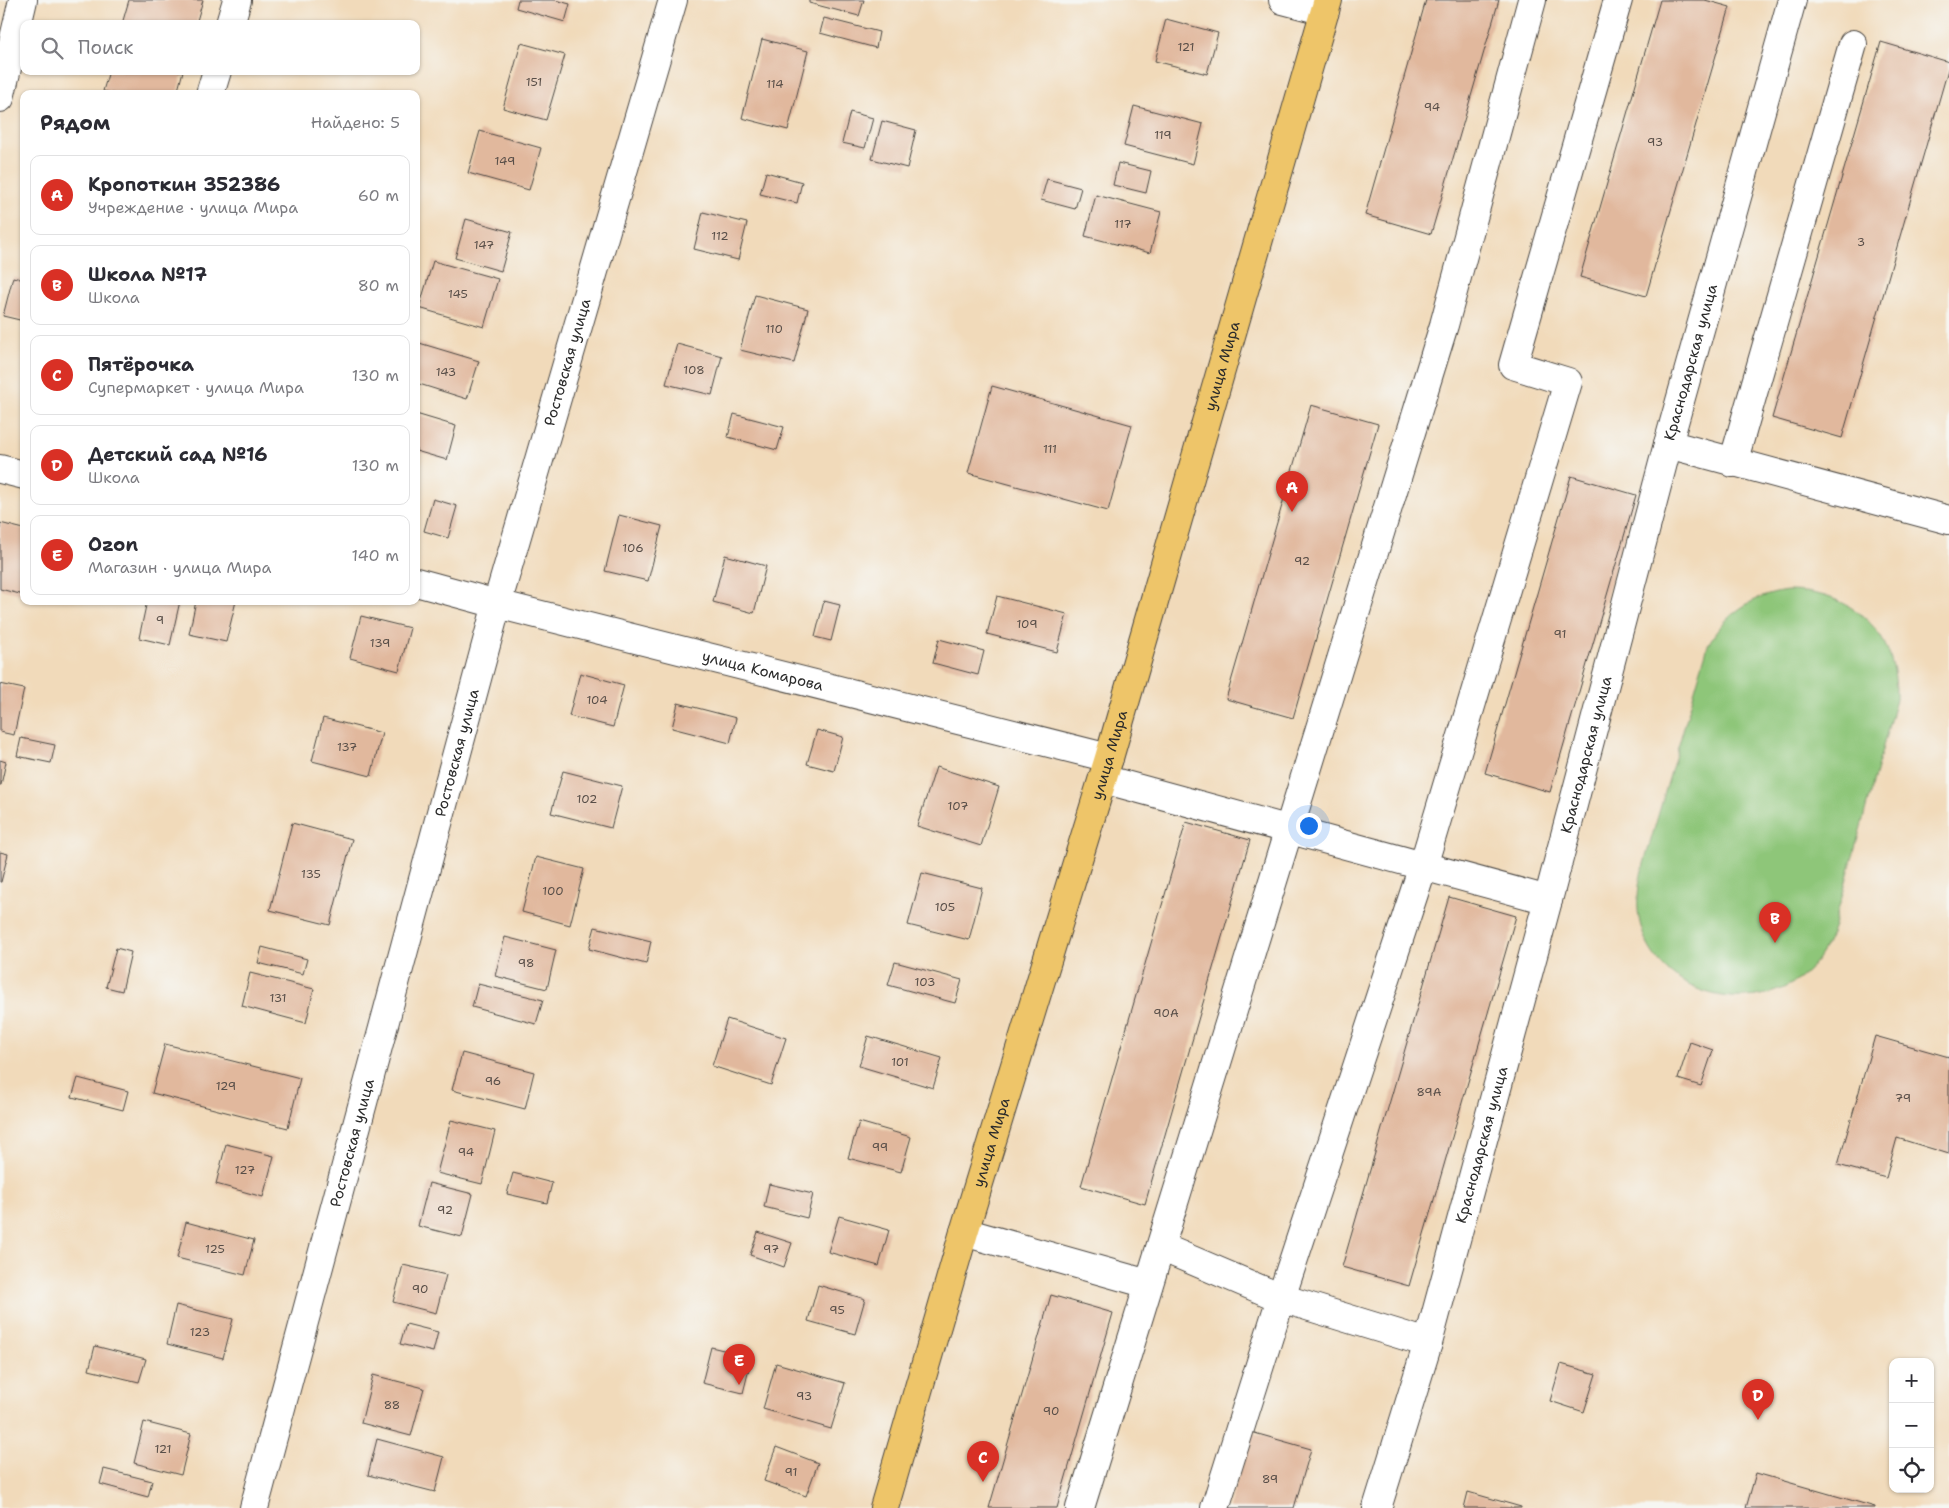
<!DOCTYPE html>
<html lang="ru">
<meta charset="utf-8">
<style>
body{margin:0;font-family:"Shantell Sans",sans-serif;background:#f2f2f3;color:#2b2b33}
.controls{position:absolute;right:15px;bottom:15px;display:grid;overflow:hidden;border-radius:10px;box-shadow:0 1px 4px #0004}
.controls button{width:45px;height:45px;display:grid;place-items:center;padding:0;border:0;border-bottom:1px solid #e1e1e2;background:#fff;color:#2b2b33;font:25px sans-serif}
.you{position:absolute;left:1308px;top:825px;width:18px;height:18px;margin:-12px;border:4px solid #fff;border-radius:50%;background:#1a73e8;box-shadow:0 0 0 8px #1a73e833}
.badge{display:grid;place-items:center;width:32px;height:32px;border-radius:50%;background:#d93025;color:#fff;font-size:16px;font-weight:700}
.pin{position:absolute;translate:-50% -41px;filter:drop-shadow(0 1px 2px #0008)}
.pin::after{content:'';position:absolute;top:26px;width:18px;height:15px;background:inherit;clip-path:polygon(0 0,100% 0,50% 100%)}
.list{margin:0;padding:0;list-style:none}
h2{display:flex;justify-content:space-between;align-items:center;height:65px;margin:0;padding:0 20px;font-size:21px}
h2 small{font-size:16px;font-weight:400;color:#7c7c81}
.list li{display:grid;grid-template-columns:32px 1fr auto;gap:15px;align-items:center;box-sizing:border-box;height:80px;margin:0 10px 10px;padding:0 10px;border:1px solid #e1e1e2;border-radius:10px}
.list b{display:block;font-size:19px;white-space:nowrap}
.list p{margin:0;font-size:16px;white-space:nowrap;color:#7c7c81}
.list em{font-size:16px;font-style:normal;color:#7c7c81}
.icon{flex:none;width:28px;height:28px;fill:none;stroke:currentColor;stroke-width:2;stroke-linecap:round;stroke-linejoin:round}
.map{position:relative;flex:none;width:1949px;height:1508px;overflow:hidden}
.search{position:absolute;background:#fff;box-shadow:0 1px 4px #0004;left:20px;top:20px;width:400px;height:55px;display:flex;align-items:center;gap:12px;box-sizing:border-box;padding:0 18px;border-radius:10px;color:#7c7c81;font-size:19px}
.panel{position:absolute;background:#fff;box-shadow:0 1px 4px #0004;left:20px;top:90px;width:400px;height:515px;border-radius:10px}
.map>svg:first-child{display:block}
</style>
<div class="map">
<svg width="1949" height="1508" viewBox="0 0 1949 1508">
<rect width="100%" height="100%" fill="#f6f6f2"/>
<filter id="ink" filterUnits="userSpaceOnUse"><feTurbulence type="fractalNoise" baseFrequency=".02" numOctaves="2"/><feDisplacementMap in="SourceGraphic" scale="10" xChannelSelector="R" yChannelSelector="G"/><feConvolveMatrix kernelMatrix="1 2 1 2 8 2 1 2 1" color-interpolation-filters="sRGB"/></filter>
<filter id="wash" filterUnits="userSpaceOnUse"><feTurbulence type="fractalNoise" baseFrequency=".0096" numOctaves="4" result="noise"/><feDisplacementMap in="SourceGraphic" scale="20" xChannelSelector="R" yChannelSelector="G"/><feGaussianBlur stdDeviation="1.12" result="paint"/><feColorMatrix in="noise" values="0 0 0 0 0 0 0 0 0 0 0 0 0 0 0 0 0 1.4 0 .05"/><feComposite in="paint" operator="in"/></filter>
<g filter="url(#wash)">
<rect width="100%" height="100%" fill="#f1daba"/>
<path fill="#8ec679" stroke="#5c7852" d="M 1787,591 C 1853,591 1898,632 1896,699 L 1833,929 C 1825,950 1813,971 1793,983 C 1737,1016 1655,990 1640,923 C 1636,906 1638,890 1641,874 L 1708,645 C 1725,614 1751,596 1787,591 Z"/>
<g id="blocks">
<path fill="#e1b89d" d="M 129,0 L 203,0 L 196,24 L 122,24 Z
M 518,0 L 555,0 L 570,4 L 565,22 L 516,8 Z
M 809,0 L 864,0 L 859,16 L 809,3 Z
M 1426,0 L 1499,0 L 1431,234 L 1365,215 Z
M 1660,0 L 1705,0 L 1730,7 L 1646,296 L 1580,277 Z
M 824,18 L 879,32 L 876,48 L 820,33 Z
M 1166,19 L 1218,33 L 1207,74 L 1155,61 Z
M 762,39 L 808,51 L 788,130 L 742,118 Z
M 1881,42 L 1949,62 L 1949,66 L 1842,438 L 1772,418 Z
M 521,43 L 565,55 L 546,120 L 503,108 Z
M 109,71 L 183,71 L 177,94 L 115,94 L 103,91 Z
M 1134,106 L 1203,124 L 1193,164 L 1124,146 Z
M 850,112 L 873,118 L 865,148 L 842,143 Z
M 882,121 L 916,130 L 907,168 L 872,159 Z
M 480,131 L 541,148 L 529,190 L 468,173 Z
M 1118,163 L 1151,171 L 1146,193 L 1113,185 Z
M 766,172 L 802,182 L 797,203 L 760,194 Z
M 1047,179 L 1081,188 L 1075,209 L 1041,200 Z
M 1096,195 L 1161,212 L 1150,253 L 1085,236 Z
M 703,212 L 747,223 L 738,260 L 694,249 Z
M 466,219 L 512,232 L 501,271 L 455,258 Z
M 433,261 L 498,279 L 484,327 L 419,308 Z
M 13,277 L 24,280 L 24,321 L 3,316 Z
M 755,295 L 808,309 L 794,363 L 740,350 Z
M 416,342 L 479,361 L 467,399 L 416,383 Z
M 677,344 L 722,356 L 712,395 L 666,384 Z
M 992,386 L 1132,425 L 1108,511 L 968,473 Z
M 1311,405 L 1378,424 L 1293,718 L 1226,699 Z
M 416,414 L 456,426 L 447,460 L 416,451 Z
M 734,414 L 784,427 L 777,450 L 728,437 Z
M 1571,476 L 1636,495 L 1550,792 L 1485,773 Z
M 433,499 L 457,506 L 448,538 L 424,531 Z
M 619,515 L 662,526 L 648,581 L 605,571 Z
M 0,523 L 24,529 L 24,595 L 0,589 Z
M 725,555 L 766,566 L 754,613 L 713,602 Z
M 997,596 L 1067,614 L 1057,652 L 987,634 Z
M 147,601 L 180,601 L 170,645 L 139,638 Z
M 196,601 L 236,601 L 226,642 L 189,634 Z
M 824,601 L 840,605 L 831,641 L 815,637 Z
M 361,616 L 410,628 L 399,671 L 350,658 Z
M 939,639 L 984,651 L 978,675 L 933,663 Z
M 580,673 L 624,685 L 613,727 L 569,716 Z
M 0,684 L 24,689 L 14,735 L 0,732 Z
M 678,703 L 736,718 L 730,743 L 672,728 Z
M 323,718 L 382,733 L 371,776 L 312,761 Z
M 817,730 L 843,737 L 834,771 L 807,764 Z
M 21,738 L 55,745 L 51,763 L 17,756 Z
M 0,760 L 6,762 L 1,785 L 0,785 Z
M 936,767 L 999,787 L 981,846 L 917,826 Z
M 563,771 L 622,786 L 611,828 L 551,813 Z
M 1186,822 L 1250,840 L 1145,1204 L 1081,1186 Z
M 292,823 L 352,839 L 330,925 L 270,910 Z
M 0,852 L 8,854 L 1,882 L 0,882 Z
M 536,857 L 584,869 L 570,925 L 522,912 Z
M 922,873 L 982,888 L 969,940 L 908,925 Z
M 1449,897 L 1516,916 L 1409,1286 L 1342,1267 Z
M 595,927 L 651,941 L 646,964 L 589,949 Z
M 505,937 L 556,950 L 547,989 L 495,976 Z
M 262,947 L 307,959 L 303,974 L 258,963 Z
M 116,948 L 131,952 L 122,991 L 106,987 Z
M 895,962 L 962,980 L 955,1003 L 888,985 Z
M 250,973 L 314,989 L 306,1023 L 242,1006 Z
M 478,984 L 543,1000 L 536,1024 L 472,1007 Z
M 727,1019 L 786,1038 L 771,1085 L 712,1066 Z
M 868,1036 L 942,1058 L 933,1088 L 859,1066 Z
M 1875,1036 L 1949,1057 L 1949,1154 L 1897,1138 L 1886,1178 L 1838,1165 Z
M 1690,1042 L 1713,1050 L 1701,1086 L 1678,1079 Z
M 165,1044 L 300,1078 L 288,1128 L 152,1093 Z
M 462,1053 L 534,1072 L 525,1109 L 452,1090 Z
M 78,1078 L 128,1091 L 123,1110 L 72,1097 Z
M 451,1120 L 495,1131 L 482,1184 L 437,1173 Z
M 859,1122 L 911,1137 L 901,1172 L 848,1158 Z
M 226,1144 L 274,1156 L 263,1197 L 216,1184 Z
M 513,1173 L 552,1183 L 547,1203 L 507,1194 Z
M 429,1183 L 473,1194 L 462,1237 L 418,1226 Z
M 769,1184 L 813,1194 L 807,1218 L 764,1207 Z
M 839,1216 L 889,1230 L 879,1266 L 828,1252 Z
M 186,1222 L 254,1240 L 245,1275 L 177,1258 Z
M 758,1232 L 792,1243 L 784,1267 L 750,1255 Z
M 403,1265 L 446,1275 L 436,1313 L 393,1302 Z
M 818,1285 L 865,1299 L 855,1334 L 808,1321 Z
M 1051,1295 L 1113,1313 L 1057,1508 L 989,1508 Z
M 176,1305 L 233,1319 L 223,1358 L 167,1344 Z
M 406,1324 L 438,1332 L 433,1352 L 400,1344 Z
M 95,1346 L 146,1359 L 139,1382 L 89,1370 Z
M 711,1347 L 752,1357 L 743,1393 L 702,1383 Z
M 776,1363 L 845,1383 L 831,1429 L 763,1409 Z
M 1561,1364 L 1596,1374 L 1584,1412 L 1550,1401 Z
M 373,1375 L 424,1388 L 411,1436 L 361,1423 Z
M 144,1422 L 191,1434 L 181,1475 L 134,1463 Z
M 1251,1432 L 1311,1449 L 1294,1508 L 1229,1508 Z
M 377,1439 L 444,1457 L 435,1492 L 368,1475 Z
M 776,1447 L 818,1463 L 806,1496 L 764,1481 Z
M 104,1469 L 152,1481 L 148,1497 L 100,1484 Z
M 1756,1473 L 1875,1507 L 1875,1508 L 1746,1508 Z
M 1468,1492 L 1521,1507 L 1521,1508 L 1464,1508 Z"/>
</g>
</g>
<g filter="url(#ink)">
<use href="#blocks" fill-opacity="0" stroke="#494540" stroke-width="1"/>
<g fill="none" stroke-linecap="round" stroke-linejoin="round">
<g stroke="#494540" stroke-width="30">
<g id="minor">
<path d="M 1283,0 L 1325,11"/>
<path d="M 230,24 L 237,0"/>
<path d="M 210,94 L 217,71"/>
<path d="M 0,98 L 23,0"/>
<path d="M 1668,444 L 1949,520"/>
<path d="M 1733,463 L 1853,44"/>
<path d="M 0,469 L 24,475"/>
<path id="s1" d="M 416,582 L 497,604 L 1109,758"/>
<path d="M 1103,779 L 1548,900"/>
<path d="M 964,1232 L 1148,1284"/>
<path d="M 1161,1247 L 1281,1298 L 1428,1343"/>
<path id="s2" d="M 254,1508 L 497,604 L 673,0"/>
<path d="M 1080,1508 L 1444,325 L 1532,0"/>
<path d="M 1215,1508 L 1281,1298 L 1423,866 L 1568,382 L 1513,365 L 1618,0"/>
<path id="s3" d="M 1377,1508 L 1428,1343 L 1548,900 L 1668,444 L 1792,0"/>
</g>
</g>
<g stroke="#494540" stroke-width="30">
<g id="major">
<path id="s4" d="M 884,1508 L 964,1232 L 1109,758 L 1328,0"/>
</g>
</g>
<use href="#minor" stroke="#fff" stroke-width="28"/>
<use href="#major" stroke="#eec569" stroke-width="28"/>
</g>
</g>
<g text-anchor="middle" stroke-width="4.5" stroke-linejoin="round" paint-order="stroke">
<g font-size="12" fill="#584e48">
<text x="1186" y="51">121</text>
<text x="534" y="86">151</text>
<text x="775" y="88">114</text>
<text x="1432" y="111">94</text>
<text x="1163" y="139">119</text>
<text x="1655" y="146">93</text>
<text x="505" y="165">149</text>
<text x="1123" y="228">117</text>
<text x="720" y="240">112</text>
<text x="1861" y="246">3</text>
<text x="484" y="249">147</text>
<text x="458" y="298">145</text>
<text x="774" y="333">110</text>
<text x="694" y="374">108</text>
<text x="446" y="376">143</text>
<text x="1050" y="453">111</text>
<text x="633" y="552">106</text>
<text x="1302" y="565">92</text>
<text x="160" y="624">9</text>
<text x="1027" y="628">109</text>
<text x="1560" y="638">91</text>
<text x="380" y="647">139</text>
<text x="597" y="704">104</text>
<text x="347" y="751">137</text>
<text x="587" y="803">102</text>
<text x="958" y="810">107</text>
<text x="311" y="878">135</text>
<text x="553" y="895">100</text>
<text x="945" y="911">105</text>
<text x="526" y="967">98</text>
<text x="925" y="986">103</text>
<text x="278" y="1002">131</text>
<text x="1166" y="1017">90А</text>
<text x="900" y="1066">101</text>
<text x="493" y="1085">96</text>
<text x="226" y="1090">129</text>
<text x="1429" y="1096">89А</text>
<text x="1903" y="1102">79</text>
<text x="880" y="1151">99</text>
<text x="466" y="1156">94</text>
<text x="245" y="1174">127</text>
<text x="445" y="1214">92</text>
<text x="215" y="1253">125</text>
<text x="771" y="1253">97</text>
<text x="420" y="1293">90</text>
<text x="837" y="1314">95</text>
<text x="200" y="1336">123</text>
<text x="804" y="1400">93</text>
<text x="392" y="1409">88</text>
<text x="1051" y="1415">90</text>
<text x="163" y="1453">121</text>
<text x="791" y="1476">91</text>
<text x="1270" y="1483">89</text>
</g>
<g font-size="15" fill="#2b2b2b" stroke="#f6f6f2">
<text dy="5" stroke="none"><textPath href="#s2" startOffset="1188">Ростовская улица</textPath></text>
<text dy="5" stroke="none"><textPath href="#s3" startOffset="1188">Краснодарская улица</textPath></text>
<text dy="5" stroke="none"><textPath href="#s4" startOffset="1191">улица Мира</textPath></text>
<text dy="5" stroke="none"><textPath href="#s1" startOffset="358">улица Комарова</textPath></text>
<text dy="5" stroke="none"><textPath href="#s2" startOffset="782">Ростовская улица</textPath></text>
<text dy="5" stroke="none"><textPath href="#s4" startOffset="786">улица Мира</textPath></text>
<text dy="5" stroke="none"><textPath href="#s3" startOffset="782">Краснодарская улица</textPath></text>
<text dy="5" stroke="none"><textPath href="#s2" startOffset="378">Ростовская улица</textPath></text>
<text dy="5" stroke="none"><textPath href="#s4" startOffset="381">улица Мира</textPath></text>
<text dy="5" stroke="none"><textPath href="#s3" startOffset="378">Краснодарская улица</textPath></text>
</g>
</g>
</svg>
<div class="controls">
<button>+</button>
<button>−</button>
<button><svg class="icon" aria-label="locate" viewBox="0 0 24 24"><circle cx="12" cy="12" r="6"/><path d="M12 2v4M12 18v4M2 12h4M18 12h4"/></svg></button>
</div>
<div class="you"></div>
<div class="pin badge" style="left:1292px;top:512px">A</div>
<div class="pin badge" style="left:1775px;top:943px">B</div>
<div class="pin badge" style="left:983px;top:1482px">C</div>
<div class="pin badge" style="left:1758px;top:1420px">D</div>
<div class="pin badge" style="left:739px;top:1385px">E</div>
<div class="search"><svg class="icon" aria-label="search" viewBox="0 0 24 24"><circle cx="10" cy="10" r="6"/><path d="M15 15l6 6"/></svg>Поиск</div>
<section class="panel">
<h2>Рядом<small>Найдено: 5</small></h2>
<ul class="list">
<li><span class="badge">A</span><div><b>Кропоткин 352386</b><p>Учреждение · улица Мира</p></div><em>60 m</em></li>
<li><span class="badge">B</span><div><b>Школа №17</b><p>Школа</p></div><em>80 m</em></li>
<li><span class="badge">C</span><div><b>Пятёрочка</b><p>Супермаркет · улица Мира</p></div><em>130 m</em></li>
<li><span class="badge">D</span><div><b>Детский сад №16</b><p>Школа</p></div><em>130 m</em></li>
<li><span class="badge">E</span><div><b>Ozon</b><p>Магазин · улица Мира</p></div><em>140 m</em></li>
</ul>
</section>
</div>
